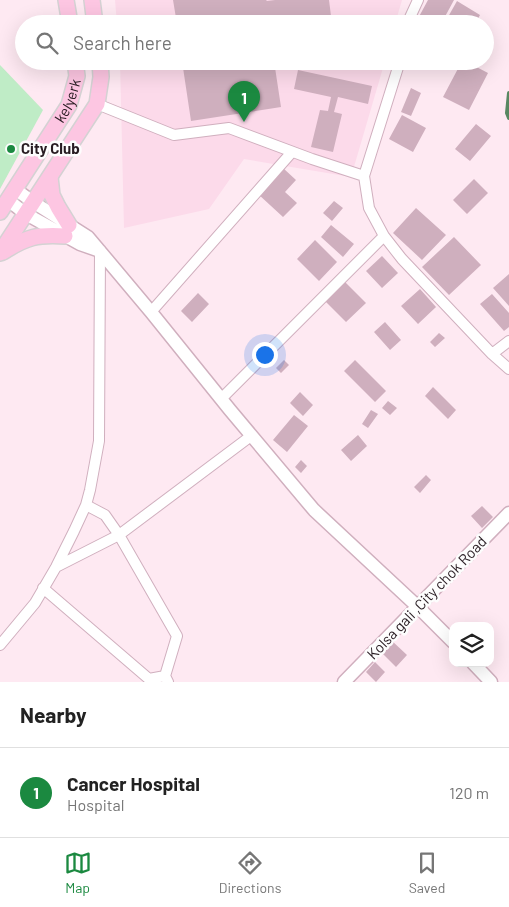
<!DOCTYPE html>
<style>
body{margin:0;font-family:Barlow,sans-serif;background:#f6f6f6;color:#222}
.controls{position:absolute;right:15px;bottom:15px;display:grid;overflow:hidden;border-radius:10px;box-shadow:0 5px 20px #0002}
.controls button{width:45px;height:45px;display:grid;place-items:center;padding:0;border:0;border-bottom:1px solid #e0e0e0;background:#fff;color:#222;font:25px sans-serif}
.you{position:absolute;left:264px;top:354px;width:18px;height:18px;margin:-12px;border:4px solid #fff;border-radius:50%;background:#1a73e8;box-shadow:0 0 0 8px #1a73e833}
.badge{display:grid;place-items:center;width:32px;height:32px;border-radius:50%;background:#1b8940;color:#fff;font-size:16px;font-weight:700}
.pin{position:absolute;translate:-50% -41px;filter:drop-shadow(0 1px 2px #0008)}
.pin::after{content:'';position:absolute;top:26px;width:18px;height:15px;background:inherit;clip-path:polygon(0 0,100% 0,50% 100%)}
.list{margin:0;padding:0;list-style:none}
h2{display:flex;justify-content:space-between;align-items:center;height:65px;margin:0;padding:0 20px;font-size:21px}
h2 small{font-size:16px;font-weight:400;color:#767676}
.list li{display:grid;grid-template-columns:32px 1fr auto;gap:15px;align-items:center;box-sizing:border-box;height:90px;padding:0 20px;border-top:1px solid #e0e0e0}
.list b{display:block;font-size:19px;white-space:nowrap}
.list p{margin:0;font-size:16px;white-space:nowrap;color:#767676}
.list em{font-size:16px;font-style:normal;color:#767676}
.icon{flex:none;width:28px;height:28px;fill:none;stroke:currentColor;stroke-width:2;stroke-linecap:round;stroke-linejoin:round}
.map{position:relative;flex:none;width:509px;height:682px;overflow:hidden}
.search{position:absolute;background:#fff;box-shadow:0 5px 20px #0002;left:15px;right:15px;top:15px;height:55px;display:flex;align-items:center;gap:12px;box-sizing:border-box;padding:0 18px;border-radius:28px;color:#767676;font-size:19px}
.sheet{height:155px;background:#fff}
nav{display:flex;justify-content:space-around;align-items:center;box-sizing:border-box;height:70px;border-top:1px solid #e0e0e0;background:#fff;font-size:14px;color:#767676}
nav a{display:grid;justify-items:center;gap:2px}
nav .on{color:#1b8940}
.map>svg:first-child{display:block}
</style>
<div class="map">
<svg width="509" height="682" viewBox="0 0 509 682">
<rect width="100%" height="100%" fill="#fee9f2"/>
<path fill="#fcdaea" d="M 115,0 L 402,0 L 395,24 L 117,24 Z
M 120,61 L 385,61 L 351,177 L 244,159 L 209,209 L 124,228 Z"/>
<path fill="#bfecc6" d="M 0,65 L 43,110 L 0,189 Z"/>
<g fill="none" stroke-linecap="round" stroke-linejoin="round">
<path stroke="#588761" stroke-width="4" d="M 509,93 L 507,113 L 509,118"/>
</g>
<path fill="#cfafbe" d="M 173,0 L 266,0 L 267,1 L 275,0 L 329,0 L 332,24 L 177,24 Z
M 428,0 L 454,0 L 441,24 L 415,24 Z
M 457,1 L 480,15 L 475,24 L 459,24 L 448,17 Z
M 182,61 L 274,61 L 281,107 L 191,121 Z
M 462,61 L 465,61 L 488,73 L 469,110 L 443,97 Z
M 298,70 L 372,86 L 368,104 L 338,97 L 334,112 L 342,114 L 333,152 L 311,147 L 320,110 L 328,111 L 331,97 L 294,89 Z
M 411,88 L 421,93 L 411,116 L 401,112 Z
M 402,115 L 426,128 L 413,152 L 389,139 Z
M 476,124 L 491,136 L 470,161 L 455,149 Z
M 283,168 L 296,180 L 285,192 L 297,203 L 283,217 L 258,194 Z
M 474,179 L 488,193 L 467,214 L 453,200 Z
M 334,201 L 343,208 L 332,221 L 323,213 Z
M 416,208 L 446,235 L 422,260 L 393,233 Z
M 331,225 L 354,244 L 343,257 L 321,237 Z
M 454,237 L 481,265 L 449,295 L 422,267 Z
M 315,240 L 337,262 L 319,281 L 297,259 Z
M 382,256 L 398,273 L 382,288 L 366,271 Z
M 509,274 L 509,306 L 493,288 Z
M 344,281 L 366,303 L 346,322 L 325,301 Z
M 420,289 L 436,307 L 418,324 L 401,306 Z
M 198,293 L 209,304 L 192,322 L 181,311 Z
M 492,294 L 509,313 L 509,327 L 504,331 L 480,304 Z
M 385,322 L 401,340 L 390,350 L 374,332 Z
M 439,333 L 445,338 L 435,347 L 430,342 Z
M 284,360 L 289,365 L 281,373 L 276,368 Z
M 355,360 L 386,391 L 375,402 L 344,371 Z
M 433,387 L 456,410 L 448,419 L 425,396 Z
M 300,392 L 313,405 L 303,416 L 290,403 Z
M 388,401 L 397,408 L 390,415 L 382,408 Z
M 371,410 L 378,414 L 368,428 L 362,424 Z
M 294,415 L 308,426 L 287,452 L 273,440 Z
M 358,435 L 367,446 L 351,461 L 341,450 Z
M 301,460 L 307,466 L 301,473 L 295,467 Z
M 426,475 L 431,480 L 420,493 L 414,487 Z
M 482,506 L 493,517 L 482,528 L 471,516 Z
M 391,640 L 407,655 L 396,667 L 380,651 Z
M 375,662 L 385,672 L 376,682 L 366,672 Z"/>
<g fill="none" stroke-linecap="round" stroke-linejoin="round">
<g stroke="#d0afbe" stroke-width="12">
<path id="minor" d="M 407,24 L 418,0
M 400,61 L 364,176 L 369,208 L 384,236 L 402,259 L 492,354 L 509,369
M 97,104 L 174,135 L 229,128 L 312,159 L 364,176
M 151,312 L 292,152
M 492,354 L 509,341
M 221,399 L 384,236
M 86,505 L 105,515 L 119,535 L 177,636 L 165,676 L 168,682
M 56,567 L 119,535 L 251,436
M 43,588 L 149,679 L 165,676
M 0,645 L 35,603 L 56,567 L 74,531 L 86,505 L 90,490 L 99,441 L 100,251"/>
</g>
<g stroke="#d0afbe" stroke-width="15">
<path id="tertiary" d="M 15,189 L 33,202 L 88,237 L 151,312 L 230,410 L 314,510 L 418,607 L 453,642
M 8,200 L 26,214 L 80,244 L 100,251
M 473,663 L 491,682
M 344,682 L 509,513"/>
</g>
<g stroke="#d4d2d3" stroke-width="18">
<g id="primary">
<path d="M 66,0 L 70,24"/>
<path d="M 92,0 L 95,24"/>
<path d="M 50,177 L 52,195 L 58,207 L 69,225"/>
<path id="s1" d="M 0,212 L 69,105 L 77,76 L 75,61"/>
<path d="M 3,252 C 26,237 38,234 65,236"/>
<path d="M 0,253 L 97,104 L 101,77 L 100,61"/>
</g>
</g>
<use href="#minor" stroke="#fff" stroke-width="10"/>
<use href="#tertiary" stroke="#fff" stroke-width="12"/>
<use href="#primary" stroke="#fdc6e2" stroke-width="15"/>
</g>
<circle fill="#1b8940" stroke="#fdfdfd" stroke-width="2" cx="11" cy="149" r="5"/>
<g text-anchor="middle" stroke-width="5" stroke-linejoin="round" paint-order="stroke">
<g font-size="15" fill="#281c22" stroke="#fdfdfd">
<text dy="5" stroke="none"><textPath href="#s1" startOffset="131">kelyerk</textPath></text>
<text transform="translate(427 598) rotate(-46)" y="5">Kolsa gali ,City chok Road</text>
</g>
<g font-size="15" font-weight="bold" fill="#281c22" stroke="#fdfdfd" text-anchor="start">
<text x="21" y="154">City Club</text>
</g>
</g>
</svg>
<div class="controls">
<button><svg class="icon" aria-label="layers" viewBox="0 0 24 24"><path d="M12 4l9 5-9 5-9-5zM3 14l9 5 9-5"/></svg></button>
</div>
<div class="you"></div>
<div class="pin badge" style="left:244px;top:122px">1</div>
<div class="search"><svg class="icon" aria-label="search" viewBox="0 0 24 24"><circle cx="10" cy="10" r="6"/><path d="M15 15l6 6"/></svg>Search here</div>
</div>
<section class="sheet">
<h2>Nearby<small></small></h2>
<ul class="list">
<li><span class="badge">1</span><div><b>Cancer Hospital</b><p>Hospital</p></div><em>120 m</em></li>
</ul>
</section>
<nav>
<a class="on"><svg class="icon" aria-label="map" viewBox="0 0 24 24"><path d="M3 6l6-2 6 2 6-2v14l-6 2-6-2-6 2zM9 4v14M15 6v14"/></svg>Map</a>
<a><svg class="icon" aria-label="directions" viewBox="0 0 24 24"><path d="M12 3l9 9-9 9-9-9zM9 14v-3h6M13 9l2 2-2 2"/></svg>Directions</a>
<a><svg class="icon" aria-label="saved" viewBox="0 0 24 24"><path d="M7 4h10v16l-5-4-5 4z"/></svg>Saved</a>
</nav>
